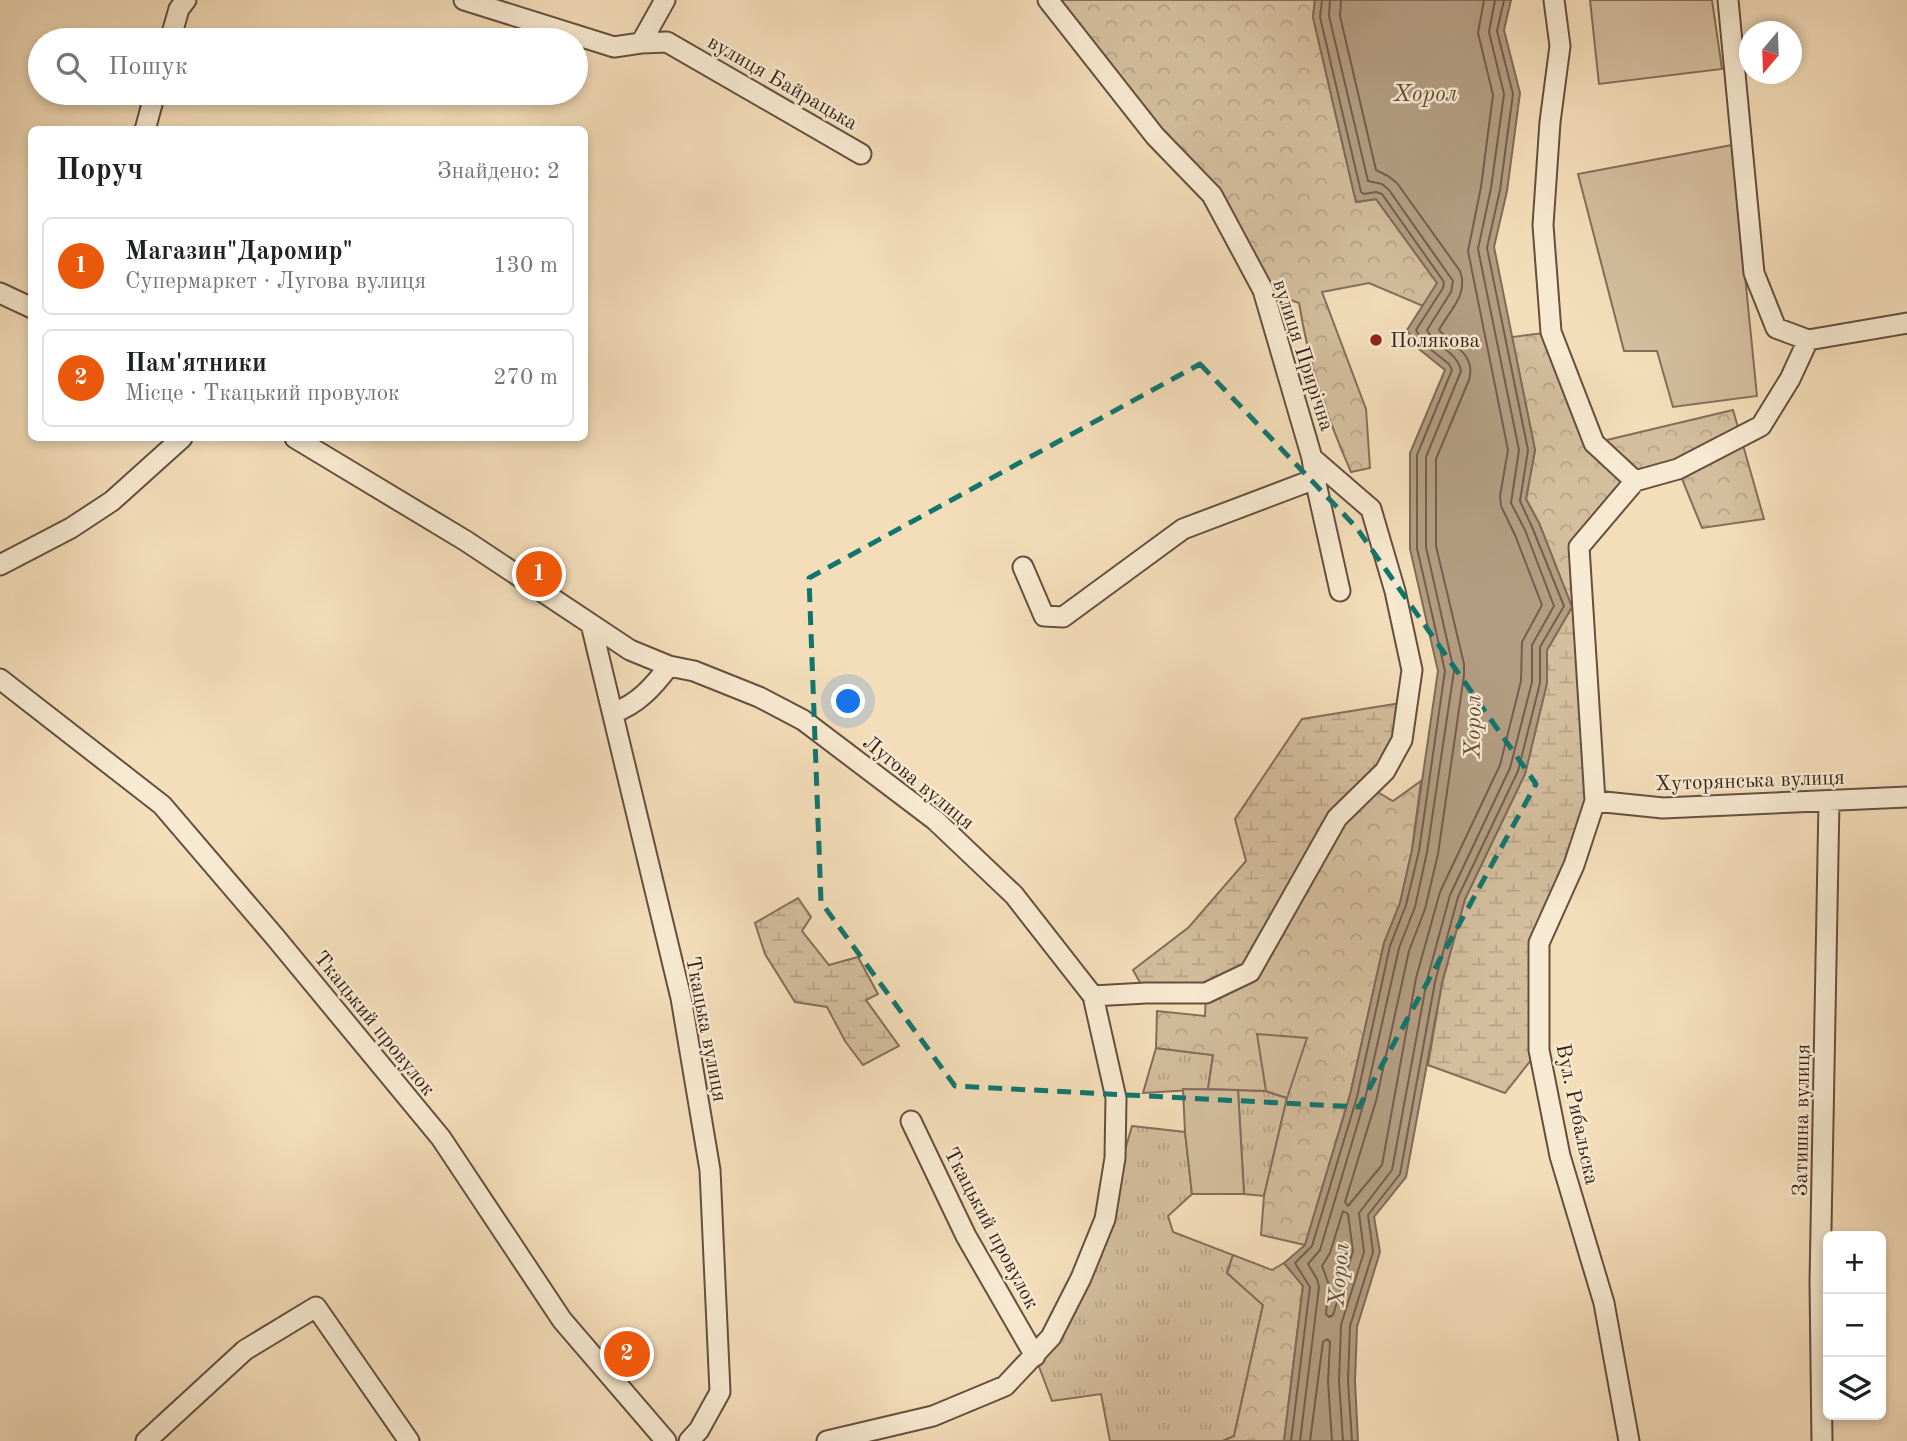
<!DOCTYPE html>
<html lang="uk">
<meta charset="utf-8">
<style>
body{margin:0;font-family:"Old Standard TT",serif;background:#f2f2f2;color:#202124}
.controls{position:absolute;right:21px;bottom:21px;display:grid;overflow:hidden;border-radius:10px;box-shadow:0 4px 10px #0003}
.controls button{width:63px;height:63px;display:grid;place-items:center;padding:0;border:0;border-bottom:2px solid #e0e0e0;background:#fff;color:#202124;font:35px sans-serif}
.compass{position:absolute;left:1739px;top:21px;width:63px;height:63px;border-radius:50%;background:#fff;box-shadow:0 4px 10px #0003;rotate:199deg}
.you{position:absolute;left:849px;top:702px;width:24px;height:24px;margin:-18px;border:5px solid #fff;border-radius:50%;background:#1a73e8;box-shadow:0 0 0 10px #1a73e833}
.badge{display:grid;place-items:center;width:46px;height:46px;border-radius:50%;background:#ea580c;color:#fff;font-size:23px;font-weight:700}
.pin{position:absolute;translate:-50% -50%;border:4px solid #fff;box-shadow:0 2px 7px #0006}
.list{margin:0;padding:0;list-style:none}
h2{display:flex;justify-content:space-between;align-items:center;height:91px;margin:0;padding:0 28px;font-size:30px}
h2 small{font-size:23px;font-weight:400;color:#757577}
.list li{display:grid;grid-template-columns:46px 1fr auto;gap:21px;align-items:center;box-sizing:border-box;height:98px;margin:0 14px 14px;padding:0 14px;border:2px solid #e0e0e0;border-radius:10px}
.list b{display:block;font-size:26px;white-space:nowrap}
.list p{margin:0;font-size:23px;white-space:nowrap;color:#757577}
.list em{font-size:23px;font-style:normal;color:#757577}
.icon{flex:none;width:38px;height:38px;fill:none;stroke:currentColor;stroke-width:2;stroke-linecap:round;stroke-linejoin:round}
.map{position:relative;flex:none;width:1907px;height:1441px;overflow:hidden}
.search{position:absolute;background:#fff;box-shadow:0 4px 10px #0003;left:28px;top:28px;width:560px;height:77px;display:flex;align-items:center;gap:18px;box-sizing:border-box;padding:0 24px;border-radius:38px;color:#757577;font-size:26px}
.panel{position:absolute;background:#fff;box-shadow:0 4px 10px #0003;left:28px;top:126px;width:560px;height:315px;border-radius:10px}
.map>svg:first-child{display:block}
</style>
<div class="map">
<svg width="1907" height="1441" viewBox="0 0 1907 1441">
<defs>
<pattern id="grass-tufts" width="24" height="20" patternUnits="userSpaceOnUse" patternTransform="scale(1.75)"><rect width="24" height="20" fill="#d4be9e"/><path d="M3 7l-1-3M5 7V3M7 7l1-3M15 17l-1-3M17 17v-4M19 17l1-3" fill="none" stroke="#b7a387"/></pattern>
<pattern id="forest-crowns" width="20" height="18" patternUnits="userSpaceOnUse" patternTransform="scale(1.75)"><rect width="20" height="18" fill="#d4be9e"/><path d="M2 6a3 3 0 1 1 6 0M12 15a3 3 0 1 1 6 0" fill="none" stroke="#b7a387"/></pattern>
<pattern id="wetland-marsh" width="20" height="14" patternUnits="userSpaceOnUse" patternTransform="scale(1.75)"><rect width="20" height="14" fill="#d4be9e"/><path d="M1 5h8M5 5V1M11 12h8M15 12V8" fill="none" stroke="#b7a387"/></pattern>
</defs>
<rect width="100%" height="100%" fill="#f4deba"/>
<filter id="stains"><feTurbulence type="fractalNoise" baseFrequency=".00286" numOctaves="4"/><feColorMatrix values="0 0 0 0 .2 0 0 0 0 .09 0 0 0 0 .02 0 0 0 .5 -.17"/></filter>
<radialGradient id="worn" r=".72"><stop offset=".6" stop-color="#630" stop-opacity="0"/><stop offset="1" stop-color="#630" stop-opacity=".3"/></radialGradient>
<path fill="url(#grass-tufts)" stroke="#846e5a" stroke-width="2" d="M 1156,1048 L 1213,1055 L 1208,1089 L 1143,1093 Z
M 1238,1090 L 1266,1091 L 1287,1098 L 1264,1196 L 1244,1194 Z
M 1132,1126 L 1185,1132 L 1192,1194 L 1168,1216 L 1173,1232 L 1233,1255 L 1227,1273 L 1263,1305 L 1234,1436 L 1223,1441 L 1110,1441 L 1101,1394 L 1052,1401 L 1035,1356 L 1105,1219 Z"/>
<path fill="url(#forest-crowns)" stroke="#846e5a" stroke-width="2" d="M 1048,0 L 1315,0 L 1313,17 L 1356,202 L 1376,199 L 1438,284 L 1423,306 L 1369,283 L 1322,292 L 1366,409 L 1370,468 L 1351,472 C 1326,415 1309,365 1299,303 L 1263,290 L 1212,195 Z
M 1551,332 L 1594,443 L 1733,410 L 1764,519 L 1702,528 L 1678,469 L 1635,481 L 1579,547 L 1583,608 L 1572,607 L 1539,523 L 1526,499 L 1535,450 L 1512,337 Z
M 1421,781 L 1412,850 L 1400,903 L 1384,943 L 1350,1095 L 1305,1245 L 1261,1235 L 1264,1196 L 1287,1098 L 1266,1091 L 1208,1089 L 1213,1055 L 1156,1048 L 1157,1011 L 1205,1016 L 1206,993 L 1337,818 L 1369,787 L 1393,801 Z
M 1233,1255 L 1272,1270 L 1284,1263 L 1303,1285 L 1284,1441 L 1223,1441 L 1234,1436 L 1263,1305 L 1227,1273 Z"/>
<path fill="url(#wetland-marsh)" stroke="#846e5a" stroke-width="2" d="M 1572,607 L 1583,608 L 1591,801 L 1539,943 L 1539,1050 L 1505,1093 L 1428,1065 L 1442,983 L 1465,899 L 1525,774 L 1547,683 L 1547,650 Z
M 1407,702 L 1402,740 L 1337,818 L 1250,972 L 1206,993 L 1146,993 L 1133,970 L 1189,927 L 1246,861 L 1235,819 L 1302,719 Z
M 798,898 L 811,917 L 802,931 L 829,965 L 858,957 L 878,994 L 866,1000 L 899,1046 L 863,1065 L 845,1041 L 827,1007 L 795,1002 L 765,954 L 755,923 Z"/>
<path fill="#d4be9e" stroke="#846e5a" stroke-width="2" d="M 1590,0 L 1712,0 L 1722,69 L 1599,84 Z
M 1732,145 L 1757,396 L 1673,407 L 1657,351 L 1624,351 L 1578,174 Z
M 1257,1034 L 1307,1038 L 1287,1098 L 1266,1091 Z
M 1183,1089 L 1238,1090 L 1244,1194 L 1192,1194 L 1185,1132 Z"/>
<path fill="#b39d82" stroke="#816b57" stroke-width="2" d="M 1315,0 L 1511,0 L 1504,30 L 1520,93 L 1507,191 L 1494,247 L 1535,450 L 1526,499 L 1539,523 L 1572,607 L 1547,650 L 1547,683 L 1525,774 L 1465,899 L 1442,983 L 1406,1177 L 1374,1217 L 1380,1252 L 1357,1327 L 1355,1381 L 1358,1441 L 1284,1441 L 1303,1286 L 1284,1263 L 1305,1245 L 1350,1095 L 1384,943 L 1400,903 L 1412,850 L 1438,671 L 1410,549 L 1410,453 L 1445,370 L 1419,349 L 1407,330 L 1437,283 L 1376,199 L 1356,202 L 1313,17 Z"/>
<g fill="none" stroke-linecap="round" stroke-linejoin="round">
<path stroke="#745e4c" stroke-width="2" d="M 1341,0 L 1340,16 L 1376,170 L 1388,176 L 1397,183 L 1460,271 C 1469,295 1449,311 1439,330 C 1454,347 1476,354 1469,380 L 1436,459 L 1436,546 L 1464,664 L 1464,675 L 1438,854 L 1425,909 L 1409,951 L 1376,1101 L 1345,1202 L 1348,1206 L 1382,1165 L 1416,978 L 1440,892 L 1500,765 L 1521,681 L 1522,642 L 1542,605 L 1515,535 L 1501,506 L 1500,496 L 1508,450 L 1468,251 L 1481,187 L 1493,95 L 1478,33 L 1484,0
M 1343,1211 L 1348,1214 L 1353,1251 L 1333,1315 L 1329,1317 L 1326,1314 L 1329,1285 L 1322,1266 L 1330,1253 Z
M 1291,1441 L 1310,1287 L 1295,1263 L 1312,1246 L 1357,1097 L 1390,946 L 1406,905 L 1419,851 L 1445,671 L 1417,548 L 1417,455 L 1452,370 L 1449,364 L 1425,345 L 1416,330 L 1443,288 L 1444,282 L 1382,194 L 1376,192 L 1364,194 L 1361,192 L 1320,17 L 1322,0
M 1300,1441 L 1319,1287 L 1317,1279 L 1308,1264 L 1320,1250 L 1365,1099 L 1399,948 L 1415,907 L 1427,852 L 1454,671 L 1426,547 L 1426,457 L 1461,371 C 1458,352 1435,347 1427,330 L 1451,292 L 1453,281 L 1389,190 L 1382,184 L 1368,181 L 1329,16 L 1330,0
M 1310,1441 L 1323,1342 L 1327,1339 L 1330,1342 L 1328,1382 L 1332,1441
M 1343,1441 L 1339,1381 L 1341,1325 L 1364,1252 L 1359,1213 L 1392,1170 L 1427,980 L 1450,895 L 1510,768 L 1532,682 L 1532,645 L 1554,606 L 1525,530 L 1511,503 L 1519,450 L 1478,249 L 1491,188 L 1504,94 L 1489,32 L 1495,0
M 1352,1441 L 1348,1381 L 1350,1326 L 1373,1252 L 1368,1215 L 1400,1174 L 1435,982 L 1458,897 L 1518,771 L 1540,683 L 1540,647 L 1564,606 L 1532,527 L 1520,501 L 1528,450 L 1487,248 L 1500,190 L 1513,94 L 1497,31 L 1504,0"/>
<g stroke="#654f3f" stroke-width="23">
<path id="street" d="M 464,0 L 614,47 L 641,43 L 665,0
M 1048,0 L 1155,136 L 1212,195 L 1263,290 L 1312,458 L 1371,509 L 1395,591 L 1412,670 L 1402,740 L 1385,771 L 1337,818 L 1250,972 L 1206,993 L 1146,993 L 1093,996
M 1554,0 L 1560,46 L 1550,122 L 1543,225 L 1551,332 L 1594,443 L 1635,481 L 1579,547 L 1595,801 L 1574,865 L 1539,943 L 1539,1050 L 1560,1156 L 1604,1303 L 1629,1441
M 1728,0 L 1754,273 L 1776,328 L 1808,340 L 1907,323
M 170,40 L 179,9 L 186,0
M 641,43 L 667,42 L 861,154
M 145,130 L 155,93
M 0,293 L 32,308
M 295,438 L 466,541 L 630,650 L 669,666 L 694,671 L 759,697 L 803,720 L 935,820 L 1014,895 L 1093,996 L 1116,1098 L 1115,1158 L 1105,1219 L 1081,1278 L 1051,1337 L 1005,1386 L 933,1416 L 827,1441
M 1315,479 L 1340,591
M 1635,481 L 1678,469 L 1761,426 L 1790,379 L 1808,340
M 0,565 L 71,528 L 112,501 L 182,438
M 1023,567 L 1044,616 L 1063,617 L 1183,529 L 1315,479 L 1312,458
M 591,624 L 681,998 L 710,1170 L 720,1392 L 699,1430 L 689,1441
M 0,679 L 162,805 L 275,937 L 441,1138 L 562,1320 L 666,1441
M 613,713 C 638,704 653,687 669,666
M 1595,801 L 1663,808 L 1907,797
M 911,1121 L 966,1236 L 1035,1356
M 146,1441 L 245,1350 L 316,1307 L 409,1441
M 1822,1441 L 1820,1282 L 1829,801"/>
</g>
<use href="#street" stroke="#f8ead2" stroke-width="19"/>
</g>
<path fill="none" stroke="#0f766e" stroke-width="5" stroke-dasharray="14 9" stroke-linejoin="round" d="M 1200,364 L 1356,527 L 1536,784 L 1359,1107 L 955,1086 L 821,902 L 809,578 Z"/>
<circle fill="#8f2418" stroke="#f8ead2" stroke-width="2.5" cx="1376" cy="340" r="7"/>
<g text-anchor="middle" stroke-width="5" stroke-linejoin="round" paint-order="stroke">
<g font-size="21" fill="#351f16" stroke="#f8ead2">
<text transform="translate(783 82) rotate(30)" y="7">вулиця Байрацька</text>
<text transform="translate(1304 355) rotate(72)" y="7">вулиця Прирічна</text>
<text transform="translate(1750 780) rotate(-2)" y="7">Хуторянська вулиця</text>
<text transform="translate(919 782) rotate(39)" y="7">Лугова вулиця</text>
<text transform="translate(375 1023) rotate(51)" y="7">Ткацький провулок</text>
<text transform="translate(707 1029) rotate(79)" y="7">Ткацька вулиця</text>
<text transform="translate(1578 1114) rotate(78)" y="7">Вул. Рибальска</text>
<text transform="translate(1801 1120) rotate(-89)" y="7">Затишна вулиця</text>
<text transform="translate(992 1228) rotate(62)" y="7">Ткацький провулок</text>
</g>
<g font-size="21" fill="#351f16" stroke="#f8ead2" text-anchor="start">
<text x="1390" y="347">Полякова</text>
</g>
<g font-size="23" font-style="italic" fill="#614b3c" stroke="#f8ead2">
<text x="1425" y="101">Хорол</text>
<text transform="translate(1472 727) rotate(-89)" y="8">Хорол</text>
<text transform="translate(1338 1275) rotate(-85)" y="8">Хорол</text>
</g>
</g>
<rect width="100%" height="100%" filter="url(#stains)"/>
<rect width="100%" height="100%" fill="url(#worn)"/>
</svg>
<div class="controls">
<button>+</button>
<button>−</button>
<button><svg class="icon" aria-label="layers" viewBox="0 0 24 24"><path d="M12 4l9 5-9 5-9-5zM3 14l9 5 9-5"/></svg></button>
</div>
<svg class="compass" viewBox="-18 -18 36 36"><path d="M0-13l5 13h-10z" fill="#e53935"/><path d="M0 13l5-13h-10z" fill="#757577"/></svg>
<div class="you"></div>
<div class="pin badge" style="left:539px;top:574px">1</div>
<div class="pin badge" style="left:627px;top:1354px">2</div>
<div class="search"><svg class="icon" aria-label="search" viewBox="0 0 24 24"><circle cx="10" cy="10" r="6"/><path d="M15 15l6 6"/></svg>Пошук</div>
<section class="panel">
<h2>Поруч<small>Знайдено: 2</small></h2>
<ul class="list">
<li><span class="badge">1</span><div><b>Магазин&quot;Даромир&quot;</b><p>Супермаркет · Лугова вулиця</p></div><em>130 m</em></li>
<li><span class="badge">2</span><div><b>Пам'ятники</b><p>Місце · Ткацький провулок</p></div><em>270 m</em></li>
</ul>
</section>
</div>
